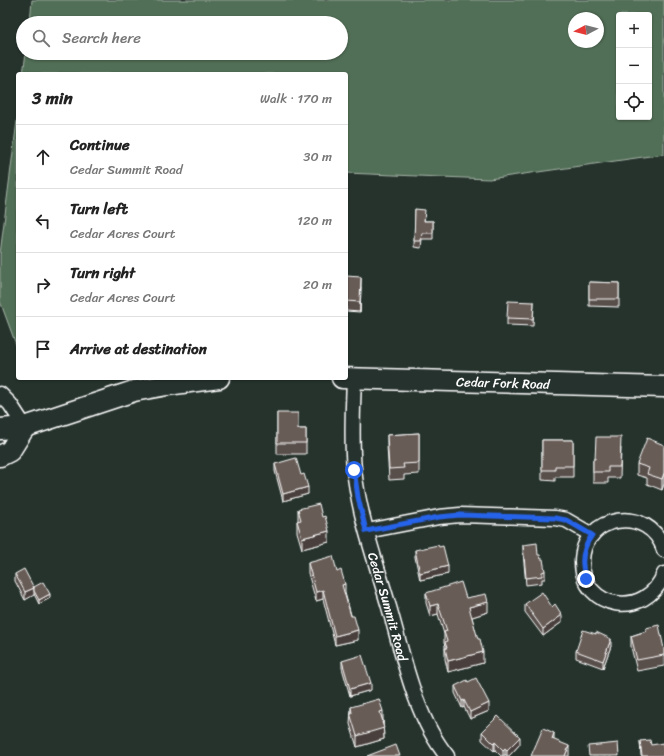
<!DOCTYPE html>
<meta charset="utf-8">
<style>
body{margin:0;font-family:Sriracha,sans-serif;background:#f2f2f2;color:#222}
.controls{position:absolute;right:12px;top:12px;display:grid;overflow:hidden;border-radius:4px;box-shadow:0 1px 3px #0004}
.controls button{width:36px;height:36px;display:grid;place-items:center;padding:0;border:0;border-bottom:1px solid #e0e0e0;background:#fff;color:#222;font:20px sans-serif}
.compass{position:absolute;left:568px;top:12px;width:36px;height:36px;border-radius:50%;background:#fff;box-shadow:0 1px 3px #0004;rotate:263deg}
.stop{position:absolute;width:12px;height:12px;margin:-9px;border:3px solid #2563eb;border-radius:50%;background:#fff}
.stop.end{background:#2563eb;border-color:#fff;box-shadow:0 1px 4px #0008}
.list{margin:0;padding:0;list-style:none}
h2{display:flex;justify-content:space-between;align-items:center;height:52px;margin:0;padding:0 16px;font-size:17px}
h2 small{font-size:13px;font-weight:400;color:#767676}
.list li{display:grid;grid-template-columns:26px 1fr auto;gap:12px;align-items:center;box-sizing:border-box;height:64px;padding:0 16px;border-top:1px solid #e0e0e0}
.list b{display:block;font-size:15px;white-space:nowrap}
.list p{margin:0;font-size:13px;white-space:nowrap;color:#767676}
.list em{font-size:13px;font-style:normal;color:#767676}
.icon{flex:none;width:22px;height:22px;fill:none;stroke:currentColor;stroke-width:2;stroke-linecap:round;stroke-linejoin:round}
.map{position:relative;flex:none;width:664px;height:756px;overflow:hidden}
.search{position:absolute;background:#fff;box-shadow:0 1px 3px #0004;left:16px;top:16px;width:332px;height:44px;display:flex;align-items:center;gap:10px;box-sizing:border-box;padding:0 14px;border-radius:22px;color:#767676;font-size:15px}
.panel{position:absolute;background:#fff;box-shadow:0 1px 3px #0004;left:16px;top:72px;width:332px;height:308px;border-radius:4px}
.map>svg:first-child{display:block}
</style>
<div class="map">
<svg width="664" height="756" viewBox="0 0 664 756">
<rect width="100%" height="100%" fill="#26332d"/>
<filter id="ink" filterUnits="userSpaceOnUse"><feTurbulence type="fractalNoise" baseFrequency=".025" numOctaves="2"/><feDisplacementMap in="SourceGraphic" scale="8" xChannelSelector="R" yChannelSelector="G"/><feConvolveMatrix kernelMatrix="1 2 1 2 8 2 1 2 1" color-interpolation-filters="sRGB"/></filter>
<g filter="url(#ink)">
<path fill="#516e56" stroke="#a8b6aa" fill-rule="evenodd" d="M 32,0 L 664,0 L 664,154 L 489,179 L 346,173 L 346,74 L 23,74 L 26,53 L 341,53 L 341,23 L 30,23 ZM 619,15 L 649,15 L 649,117 L 619,117 ZM 574,18 L 598,18 L 598,42 L 574,42 Z
M 18,113 L 18,350 L 0,301 L 0,254 Z"/>
<g fill="none" stroke-linecap="round" stroke-linejoin="round">
<g stroke="#fff" stroke-width="17">
<g id="street">
<path id="s1" d="M 354,378 C 353,409 351,439 354,469 C 359,516 376,562 389,607 C 403,655 415,717 447,756"/>
<path d="M 0,394 L 10,404 L 25,427"/>
<path d="M 367,531 L 439,517 L 460,515 L 555,518 L 566,520 L 592,535"/>
<path d="M 664,550 C 650,504 582,514 582,562 C 582,610 646,620 664,574"/>
</g>
</g>
<g stroke="#fff" stroke-width="23">
<g id="secondary">
<path id="s2" d="M 342,378 L 664,387"/>
<path d="M 0,429 L 25,427 L 134,391 L 167,385 L 219,378"/>
<path d="M 0,456 L 10,451 L 25,427"/>
</g>
</g>
<use href="#street" stroke="#26332d" stroke-width="14"/>
<use href="#secondary" stroke="#26332d" stroke-width="20"/>
</g>
<path fill="#594f4b" stroke="#fff" d="M 415,209 L 425,216 L 424,221 L 433,221 L 433,239 L 422,239 L 421,248 L 414,247 Z
M 346,276 L 361,287 L 360,312 L 346,311 Z
M 589,282 L 619,283 L 619,307 L 589,306 Z
M 534,302 L 533,326 L 507,325 L 507,318 Z
M 277,413 L 298,429 L 306,429 L 306,454 L 277,454 Z
M 419,433 L 419,474 L 404,475 L 404,479 L 389,480 L 387,445 L 387,435 Z
M 542,440 L 573,440 L 573,477 L 555,477 L 555,481 L 542,480 Z
M 664,445 L 664,484 L 662,490 L 647,484 L 647,478 L 637,475 L 637,464 Z
M 621,448 L 620,478 L 608,478 L 608,483 L 593,483 L 593,459 L 595,459 Z
M 275,464 L 301,475 L 308,494 L 283,501 L 275,471 Z
M 298,509 L 329,542 L 302,549 L 297,532 L 297,521 L 298,521 Z
M 523,545 L 538,555 L 541,559 L 545,571 L 545,579 L 542,579 L 542,583 L 526,585 L 523,552 Z
M 415,550 L 448,574 L 420,580 L 415,557 Z
M 308,563 L 337,572 L 345,593 L 358,640 L 335,645 L 323,599 L 316,601 L 308,573 Z
M 15,574 L 34,587 L 50,598 L 39,604 L 34,594 L 25,600 L 15,581 Z
M 426,593 L 466,598 L 488,612 L 472,617 L 483,663 L 448,672 L 445,659 L 445,646 L 444,643 L 444,634 L 438,614 L 430,616 L 426,603 Z
M 525,604 L 562,622 L 543,636 L 525,612 Z
M 646,628 L 664,649 L 664,666 L 637,671 L 631,647 L 631,636 L 646,631 Z
M 596,634 L 611,646 L 603,668 L 576,658 L 576,651 Z
M 342,661 L 371,690 L 350,696 L 342,668 Z
M 455,686 L 489,711 L 470,719 L 464,707 L 462,708 L 455,693 Z
M 351,707 L 383,720 L 384,739 L 357,747 L 350,724 Z
M 482,732 L 520,744 L 509,756 L 505,755 L 501,756 L 495,750 L 494,751 L 482,740 Z
M 640,741 L 651,745 L 664,756 L 641,756 Z"/>
<path fill="#49403d" stroke="#fff" d="M 361,277 L 361,287 L 360,312 L 360,302 Z
M 664,473 L 664,484 L 662,490 L 662,479 Z
M 308,487 L 308,494 L 283,501 L 283,494 Z
M 329,531 L 329,542 L 302,549 L 302,538 Z
M 448,566 L 448,574 L 420,580 L 420,573 Z
M 345,584 L 345,593 L 342,594 L 342,585 Z
M 34,588 L 34,595 L 25,600 L 25,592 Z
M 323,590 L 323,599 L 316,601 L 316,592 Z
M 50,594 L 50,598 L 39,604 L 39,600 Z
M 488,602 L 488,612 L 469,618 L 469,607 Z
M 438,604 L 438,614 L 430,616 L 430,606 Z
M 562,615 L 562,622 L 543,636 L 543,629 Z
M 358,630 L 358,640 L 335,645 L 335,636 Z
M 611,639 L 611,646 L 603,668 L 603,661 Z
M 483,652 L 483,663 L 448,672 L 448,661 Z
M 371,683 L 371,690 L 350,696 L 350,689 Z
M 464,700 L 464,707 L 462,708 L 462,701 Z
M 489,703 L 489,711 L 470,719 L 470,712 Z
M 383,711 L 383,722 L 380,712 Z
M 382,722 L 383,722 L 384,739 L 357,747 L 357,736 Z
M 554,733 L 554,744 L 552,739 Z
M 520,737 L 520,744 L 509,756 L 507,756 L 507,750 Z
M 495,742 L 495,750 L 494,751 L 494,744 Z
M 569,746 L 569,756 L 565,756 Z
M 505,748 L 505,755 L 503,756 L 503,750 Z"/>
<path fill="#685c57" stroke="#fff" d="M 415,209 L 425,210 L 424,221 L 433,221 L 433,233 L 422,233 L 421,241 L 414,241 Z
M 346,276 L 361,277 L 360,302 L 346,301 Z
M 589,282 L 619,283 L 619,299 L 589,299 Z
M 508,301 L 534,302 L 533,319 L 507,318 Z
M 277,413 L 298,413 L 298,429 L 306,429 L 306,443 L 277,443 Z
M 419,433 L 419,463 L 403,464 L 404,468 L 389,469 L 387,435 Z
M 596,437 L 621,437 L 620,467 L 608,467 L 608,472 L 593,472 L 593,459 L 595,459 Z
M 647,438 L 664,445 L 664,473 L 662,479 L 647,474 L 649,468 L 637,464 Z
M 542,440 L 573,440 L 573,466 L 555,466 L 555,470 L 542,470 Z
M 296,458 L 301,475 L 304,474 L 308,487 L 283,494 L 275,464 Z
M 319,504 L 322,517 L 325,516 L 329,531 L 302,538 L 297,521 L 301,520 L 298,509 Z
M 537,543 L 538,555 L 540,555 L 541,559 L 543,559 L 545,571 L 542,572 L 542,576 L 526,578 L 523,545 Z
M 438,545 L 439,547 L 443,546 L 448,566 L 420,573 L 415,550 Z
M 333,556 L 337,572 L 341,570 L 345,584 L 342,585 L 351,616 L 354,616 L 358,630 L 335,636 L 323,590 L 316,592 L 308,563 Z
M 24,569 L 34,588 L 25,592 L 15,574 Z
M 43,582 L 50,594 L 39,600 L 34,591 L 34,587 Z
M 461,582 L 466,598 L 486,594 L 488,602 L 469,607 L 478,639 L 480,639 L 483,652 L 448,661 L 445,648 L 447,648 L 445,642 L 447,641 L 444,632 L 447,631 L 438,604 L 430,606 L 426,593 Z
M 542,592 L 552,607 L 555,604 L 562,615 L 543,629 L 525,604 Z
M 659,625 L 664,649 L 664,655 L 637,660 L 631,636 L 647,631 L 646,628 Z
M 583,630 L 596,634 L 596,632 L 611,639 L 603,661 L 576,651 Z
M 362,655 L 371,683 L 350,689 L 342,661 Z
M 476,678 L 489,703 L 470,712 L 464,700 L 462,701 L 455,686 L 467,680 L 468,682 Z
M 379,699 L 383,711 L 380,712 L 383,722 L 382,722 L 384,728 L 357,736 L 350,713 L 352,713 L 351,707 Z
M 498,716 L 520,737 L 507,750 L 505,748 L 503,750 L 495,742 L 494,744 L 482,732 Z
M 543,728 L 554,733 L 552,739 L 569,746 L 565,756 L 531,756 Z
M 650,740 L 651,745 L 663,743 L 664,756 L 642,756 L 640,741 Z
M 618,743 L 619,756 L 589,756 L 588,746 Z
M 396,745 L 400,756 L 367,756 Z"/>
</g>
<g fill="none" stroke-linecap="round" stroke-linejoin="round" filter="url(#ink)">
<path stroke="#2563eb" stroke-width="5" d="M 354,470 L 358,497 L 366,531 L 439,517 L 460,515 L 555,518 L 566,520 L 592,535 C 582,549 580,563 586,579"/>
</g>
<g text-anchor="middle" stroke-width="4" stroke-linejoin="round" paint-order="stroke">
<g font-size="13" fill="#fff" stroke="#26332d">
<text dy="5" stroke="none"><textPath href="#s2" startOffset="161">Cedar Fork Road</textPath></text>
<text dy="5" stroke="none"><textPath href="#s1" startOffset="233">Cedar Summit Road</textPath></text>
</g>
</g>
</svg>
<div class="controls">
<button>+</button>
<button>−</button>
<button><svg class="icon" aria-label="locate" viewBox="0 0 24 24"><circle cx="12" cy="12" r="6"/><path d="M12 2v4M12 18v4M2 12h4M18 12h4"/></svg></button>
</div>
<svg class="compass" viewBox="-18 -18 36 36"><path d="M0-13l5 13h-10z" fill="#e53935"/><path d="M0 13l5-13h-10z" fill="#767676"/></svg>
<div class="stop" style="left:354px;top:470px"></div>
<div class="stop end" style="left:586px;top:579px"></div>
<div class="search"><svg class="icon" aria-label="search" viewBox="0 0 24 24"><circle cx="10" cy="10" r="6"/><path d="M15 15l6 6"/></svg>Search here</div>
<section class="panel">
<h2>3 min<small>Walk · 170 m</small></h2>
<ul class="list">
<li><svg class="icon" aria-label="ahead" viewBox="0 0 24 24"><path d="M12 20V5M6 11l6-6 6 6"/></svg><div><b>Continue</b><p>Cedar Summit Road</p></div><em>30 m</em></li>
<li><svg class="icon" aria-label="left" viewBox="0 0 24 24"><path d="M17 20v-9H6M10 6l-5 5 5 5"/></svg><div><b>Turn left</b><p>Cedar Acres Court</p></div><em>120 m</em></li>
<li><svg class="icon" aria-label="right" viewBox="0 0 24 24"><path d="M7 20v-9h11M14 6l5 5-5 5"/></svg><div><b>Turn right</b><p>Cedar Acres Court</p></div><em>20 m</em></li>
<li><svg class="icon" aria-label="arrive" viewBox="0 0 24 24"><path d="M6 21V4h12l-3 4 3 4H6"/></svg><div><b>Arrive at destination</b></div></li>
</ul>
</section>
</div>
